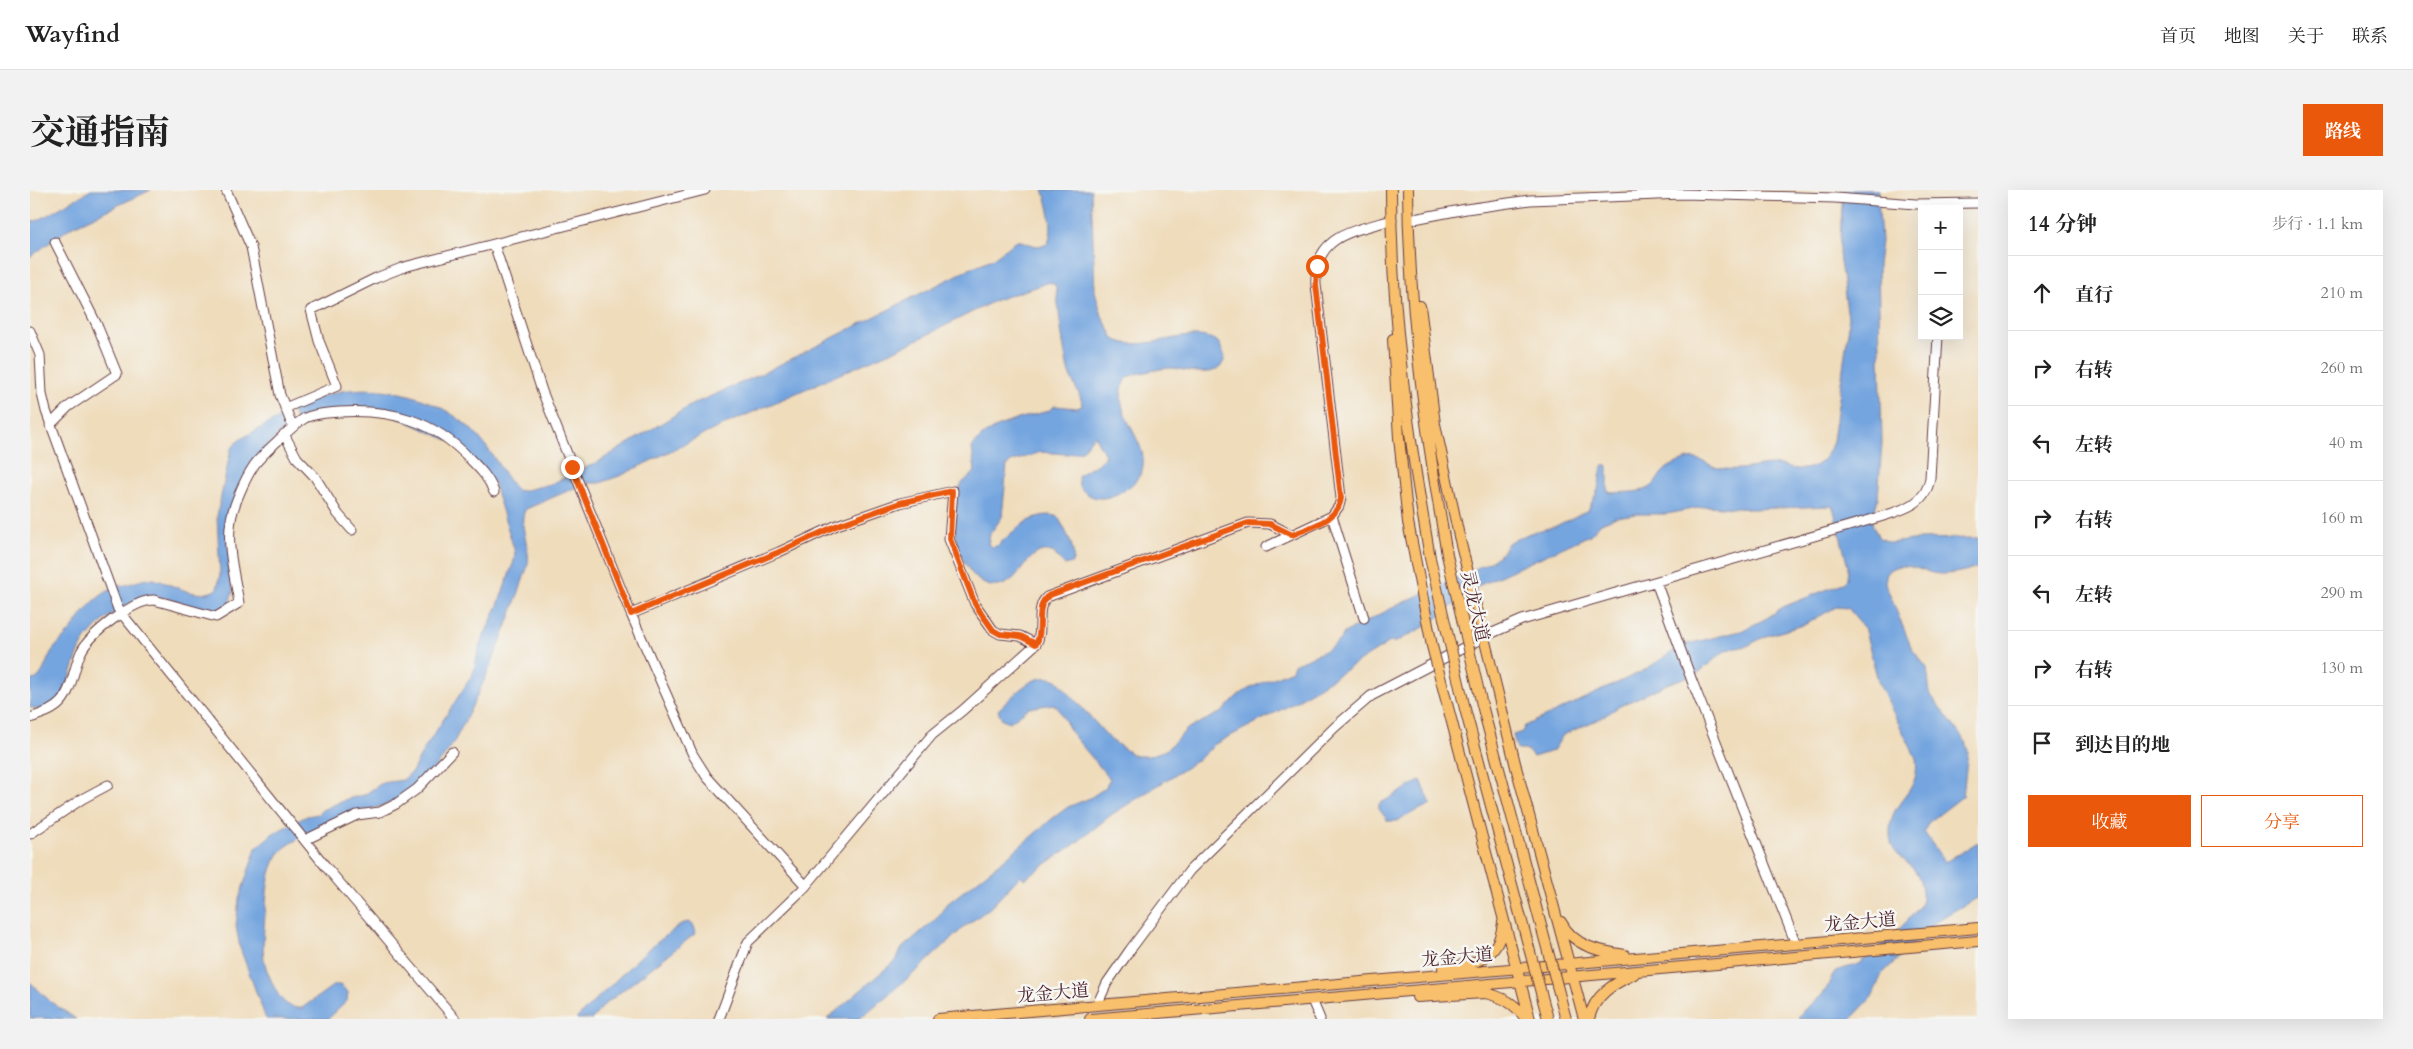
<!DOCTYPE html>
<html lang="zh">
<meta charset="utf-8">
<style>
body{margin:0;font-family:Cardo,"Noto Serif SC",serif;background:#f2f2f2;color:#222}
.controls{position:absolute;right:15px;top:15px;display:grid;overflow:hidden;border-radius:0px;box-shadow:0 5px 20px #0002}
.controls button{width:45px;height:45px;display:grid;place-items:center;padding:0;border:0;border-bottom:1px solid #e0e0e0;background:#fff;color:#222;font:25px sans-serif}
.stop{position:absolute;width:15px;height:15px;margin:-11px;border:4px solid #ea580c;border-radius:50%;background:#fff}
.stop.end{background:#ea580c;border-color:#fff;box-shadow:0 1px 5px #0008}
.list{margin:0;padding:0;list-style:none}
h2{display:flex;justify-content:space-between;align-items:center;height:65px;margin:0;padding:0 20px;font-size:21px}
h2 small{font-size:16px;font-weight:400;color:#767676}
.list li{display:grid;grid-template-columns:32px 1fr auto;gap:15px;align-items:center;box-sizing:border-box;height:75px;padding:0 20px;border-top:1px solid #e0e0e0}
.list b{display:block;font-size:19px;white-space:nowrap}
.list em{font-size:16px;font-style:normal;color:#767676}
.actions{display:flex;gap:10px;padding:15px 20px}
.actions a{flex:1;padding:11px 0;border:1px solid #ea580c;border-radius:0px;text-align:center;font-size:18px;color:#ea580c}
.actions .main{background:#ea580c;color:#fff}
.icon{flex:none;width:28px;height:28px;fill:none;stroke:currentColor;stroke-width:2;stroke-linecap:round;stroke-linejoin:round}
.map{position:relative;flex:none;width:1948px;height:829px;overflow:hidden;border-radius:0px}
header{display:flex;align-items:center;gap:30px;box-sizing:border-box;height:70px;padding:0 25px;background:#fff;border-bottom:1px solid #e0e0e0}
header strong{font-size:24px}
nav{display:flex;gap:28px;margin-inline-start:auto;font-size:18px}
.intro{display:flex;align-items:center;justify-content:space-between;box-sizing:border-box;height:120px;padding:0 30px}
h1{margin:0;font-size:35px}
.button{padding:12px 22px;border-radius:0px;background:#ea580c;color:#fff;font-size:18px;font-weight:700}
main{display:flex;gap:30px;padding:0 30px}
aside{flex:1;background:#fff;border-radius:0px;box-shadow:0 5px 20px #0002}
.map>svg:first-child{display:block}
</style>
<header>
<strong>Wayfind</strong>
<nav><a>首页</a><a>地图</a><a>关于</a><a>联系</a></nav>
</header>
<div class="intro"><h1>交通指南</h1><a class="button">路线</a></div>
<main>
<div class="map">
<svg width="1948" height="829" viewBox="0 0 1948 829">
<rect width="100%" height="100%" fill="#f6f6f2"/>
<filter id="ink" filterUnits="userSpaceOnUse"><feTurbulence type="fractalNoise" baseFrequency=".02" numOctaves="2"/><feDisplacementMap in="SourceGraphic" scale="10" xChannelSelector="R" yChannelSelector="G"/><feConvolveMatrix kernelMatrix="1 2 1 2 8 2 1 2 1" color-interpolation-filters="sRGB"/></filter>
<filter id="wash" filterUnits="userSpaceOnUse"><feTurbulence type="fractalNoise" baseFrequency=".0096" numOctaves="4" result="noise"/><feDisplacementMap in="SourceGraphic" scale="20" xChannelSelector="R" yChannelSelector="G"/><feGaussianBlur stdDeviation="1.12" result="paint"/><feColorMatrix in="noise" values="0 0 0 0 0 0 0 0 0 0 0 0 0 0 0 0 0 1.4 0 .05"/><feComposite in="paint" operator="in"/></filter>
<g filter="url(#wash)">
<rect width="100%" height="100%" fill="#efdcbb"/>
<path fill="#75a5df" stroke="#606285" d="M 61,0 L 121,0 L 41,37 L 0,67 L 0,32 L 9,30 Z
M 1013,0 L 1061,0 L 1065,101 L 1072,126 L 1084,149 C 1112,166 1163,132 1189,153 L 1195,167 C 1190,192 1157,179 1141,178 C 1131,178 1121,181 1111,183 C 1105,184 1098,185 1095,192 C 1075,227 1140,264 1100,296 C 1092,302 1081,308 1072,308 C 1063,309 1054,303 1049,296 L 1048,286 C 1056,278 1071,276 1075,265 L 1064,245 L 1052,261 L 1037,264 L 1011,262 L 981,272 L 977,275 L 972,327 L 960,344 L 958,354 L 962,357 L 967,356 C 982,343 1005,318 1028,327 C 1034,338 1048,361 1042,373 L 1034,375 L 1023,362 L 1012,361 C 994,367 989,393 968,396 C 945,399 931,369 927,351 C 923,336 925,312 930,297 C 932,290 941,288 945,281 L 942,258 C 956,234 994,228 1018,221 L 1025,216 L 1047,218 L 1052,216 C 1052,204 1041,192 1038,180 C 1032,152 1029,124 1026,96 L 1020,92 L 966,110 L 883,152 L 691,236 L 592,285 L 570,293 L 556,293 L 496,319 C 486,332 503,360 497,378 C 478,436 455,494 426,548 C 417,566 390,596 373,607 C 360,615 345,617 331,622 C 311,628 258,649 248,665 C 237,681 237,705 235,724 C 234,743 230,765 238,783 C 245,799 251,819 272,818 L 304,795 L 310,795 L 318,802 L 317,811 L 298,829 L 236,829 L 210,758 L 206,736 L 209,709 L 226,658 L 242,644 L 277,626 L 288,624 L 292,620 L 317,609 L 334,605 L 352,593 L 373,590 L 382,582 L 393,561 L 443,484 L 450,455 L 468,415 L 484,371 L 485,362 L 464,294 L 431,256 L 349,219 L 266,230 L 262,219 C 278,213 295,204 312,201 C 359,194 409,208 443,241 C 461,259 471,281 486,300 L 492,301 L 521,294 L 568,272 L 663,214 L 729,185 L 943,77 L 962,69 L 986,51 L 991,51 L 1006,56 L 1016,55 C 1026,45 1018,12 1013,0 Z
M 1813,0 L 1849,0 L 1848,7 L 1851,51 L 1848,75 L 1852,253 L 1848,308 L 1842,331 L 1843,336 L 1849,348 L 1860,353 L 1890,349 L 1948,348 L 1948,378 C 1937,380 1925,384 1913,384 C 1895,385 1873,367 1857,382 L 1855,393 L 1882,459 L 1897,478 L 1900,504 L 1935,551 L 1938,561 L 1933,606 L 1898,633 L 1894,642 L 1914,671 L 1917,671 L 1948,652 L 1948,707 L 1908,730 L 1852,784 L 1842,807 L 1821,829 L 1768,829 C 1773,816 1787,813 1795,801 C 1799,796 1800,788 1804,783 C 1811,777 1821,778 1828,774 C 1842,765 1886,726 1891,713 C 1894,706 1891,690 1887,684 C 1875,666 1859,667 1860,640 C 1861,608 1891,605 1886,568 L 1849,494 L 1834,437 L 1818,418 L 1806,417 L 1774,435 L 1736,446 L 1717,456 L 1696,460 L 1668,483 L 1639,493 L 1588,517 L 1573,527 L 1533,545 L 1523,561 L 1503,567 L 1497,560 L 1487,560 L 1483,545 L 1492,542 L 1495,536 L 1613,481 L 1653,455 L 1711,441 L 1737,428 L 1753,417 L 1813,393 L 1817,389 L 1818,377 L 1803,317 L 1800,316 L 1722,319 L 1678,316 L 1637,324 L 1606,324 L 1586,327 L 1571,333 L 1560,345 L 1450,395 L 1398,435 L 1364,453 L 1360,452 L 1260,515 L 1185,554 L 1168,570 L 1081,625 L 1045,654 L 994,689 L 991,685 L 961,717 L 933,738 L 890,778 L 829,829 L 797,829 L 867,769 L 872,758 L 906,729 L 917,714 L 976,668 L 1023,628 L 1038,617 L 1060,608 L 1075,598 L 1080,589 L 1043,545 L 1028,518 L 1023,514 L 999,518 L 980,532 L 972,529 L 968,520 C 985,505 1003,480 1027,490 L 1081,550 L 1105,566 L 1119,566 L 1136,560 L 1157,539 L 1192,522 L 1206,507 L 1220,498 L 1262,480 L 1264,474 C 1280,466 1307,460 1314,443 L 1368,415 L 1462,371 L 1473,362 L 1478,353 L 1500,343 L 1526,336 L 1558,320 L 1568,300 L 1572,276 L 1578,276 L 1578,302 L 1582,303 C 1593,302 1607,303 1617,299 C 1625,296 1627,289 1632,283 C 1639,275 1649,272 1659,269 C 1670,267 1678,275 1688,278 C 1706,282 1724,276 1742,275 C 1749,274 1754,276 1760,278 C 1783,283 1797,271 1803,251 L 1819,135 L 1809,64 Z
M 252,226 L 256,236 L 219,277 L 197,346 L 203,402 L 199,413 L 190,420 L 181,421 C 163,417 139,407 122,406 C 102,405 64,436 54,452 C 41,471 37,532 0,517 L 0,489 L 4,490 C 14,486 16,470 22,461 C 29,452 38,444 45,435 C 59,415 67,405 90,395 L 92,396 C 101,394 114,388 123,389 C 142,393 167,412 187,399 L 190,385 L 187,326 L 201,259 L 209,250 Z
M 1391,590 L 1401,614 L 1366,631 L 1358,631 L 1349,619 L 1349,614 Z
M 658,732 L 664,736 L 666,743 L 574,815 L 562,829 L 546,829 L 616,761 L 651,734 Z
M 0,792 L 21,812 L 46,829 L 0,828 Z"/>
</g>
<g filter="url(#ink)">
<g fill="none" stroke-linecap="round" stroke-linejoin="round">
<g stroke="#633b41" stroke-width="11">
<path id="minor" d="M 196,0 L 221,57 L 250,205 L 263,237
M 1379,30 L 1436,19 L 1500,10 L 1653,4 L 1805,8 L 1886,14 L 1948,13
M 464,54 L 512,201 L 601,424 L 663,565 L 677,587 L 776,696
M 0,141 L 10,165 L 12,204 L 16,221 L 88,419 L 297,678 L 425,829
M 255,218 L 307,196 L 289,151 L 281,120 L 346,88 L 374,77 L 675,0
M 20,235 L 38,217 L 87,184 L 67,135 L 25,52
M 254,244 L 267,268 L 285,287 L 308,324 L 322,340
M 1302,326 L 1334,428
M 1236,357 L 1302,326 L 1309,316 L 1311,308 L 1286,95 C 1283,45 1324,41 1362,30
M 1626,392 L 1662,491 L 1766,754
M 601,424 L 749,362 L 807,335 L 870,313 L 923,301 L 919,349 L 945,414 L 963,440 L 970,444 L 990,446 L 1006,454
M 0,528 C 11,524 23,521 31,512 C 42,500 44,477 51,462 C 60,444 103,410 124,410 L 186,427 L 209,413 C 205,387 196,356 201,330 C 203,316 215,289 223,277 C 228,268 266,233 275,228 C 285,223 298,223 309,222 C 361,219 403,230 439,268 C 450,279 459,288 464,302
M 0,644 L 52,609 L 78,595
M 275,650 L 327,625 L 350,622 L 366,614 L 387,599 L 422,562
M 1282,810 L 1290,829
M 1067,815 L 1077,793 L 1100,760 L 1160,680 L 1305,537 L 1341,506 L 1460,444 L 1492,430 L 1850,327 C 1872,320 1896,315 1900,288 L 1908,146
M 689,829 L 718,752 L 774,698 L 902,545 L 933,520 L 1006,454 C 1015,440 1004,418 1017,407 L 1218,333 L 1240,334 L 1262,345"/>
</g>
<g stroke="#633b41" stroke-width="12">
<path id="major" d="M 1361,0 C 1361,112 1375,222 1394,332
M 1378,0 C 1379,111 1392,220 1411,329
M 1390,116 L 1405,234 L 1429,346
M 1363,149 L 1369,248 L 1378,332
M 1486,577 L 1554,829
M 1453,651 L 1500,829
M 1531,732 C 1544,757 1569,761 1595,765
M 1413,778 C 1444,775 1470,769 1473,732
M 1387,807 L 1455,803 C 1473,807 1486,814 1496,829
M 908,829 L 1948,738
M 1060,829 L 1948,751
M 1559,829 C 1564,805 1583,794 1604,784"/>
</g>
<use href="#minor" stroke="#fff" stroke-width="9"/>
<use href="#major" stroke="#f8bf6c" stroke-width="10"/>
<g stroke="#633b41" stroke-width="12" stroke-linecap="butt">
<path id="major-bridge" d="M 1411,329 L 1417,365 L 1452,515 L 1536,829
M 1378,332 L 1402,456 L 1453,651
M 1394,332 L 1400,368 L 1435,519 L 1518,829
M 1429,346 L 1486,577"/>
</g>
<use href="#major-bridge" stroke="#f8bf6c" stroke-width="10"/>
</g>
</g>
<g fill="none" stroke-linecap="round" stroke-linejoin="round" filter="url(#ink)">
<path stroke="#ea580c" stroke-width="6" d="M 542,277 L 601,424 L 749,362 L 808,335 L 870,313 L 922,301 L 920,349 L 945,414 L 963,440 L 970,444 L 990,446 L 1006,454 C 1015,440 1003,414 1020,405 L 1218,333 L 1240,334 L 1262,345 C 1280,337 1308,331 1311,308 L 1286,95 L 1287,76"/>
</g>
<g text-anchor="middle" stroke-width="5" stroke-linejoin="round" paint-order="stroke">
<g font-size="18" fill="#4a1f2b" stroke="#f6f6f2">
<text transform="translate(1445 416) rotate(77)" y="6">灵龙大道</text>
<text transform="translate(1830 732) rotate(-5)" y="6">龙金大道</text>
<text transform="translate(1427 767) rotate(-5)" y="6">龙金大道</text>
<text transform="translate(1023 803) rotate(-5)" y="6">龙金大道</text>
</g>
</g>
</svg>
<div class="controls">
<button>+</button>
<button>−</button>
<button><svg class="icon" aria-label="layers" viewBox="0 0 24 24"><path d="M12 4l9 5-9 5-9-5zM3 14l9 5 9-5"/></svg></button>
</div>
<div class="stop" style="left:1287px;top:76px"></div>
<div class="stop end" style="left:542px;top:277px"></div>
</div>
<aside>
<h2>14 分钟<small>步行 · 1.1 km</small></h2>
<ul class="list">
<li><svg class="icon" aria-label="ahead" viewBox="0 0 24 24"><path d="M12 20V5M6 11l6-6 6 6"/></svg><div><b>直行</b></div><em>210 m</em></li>
<li><svg class="icon" aria-label="right" viewBox="0 0 24 24"><path d="M7 20v-9h11M14 6l5 5-5 5"/></svg><div><b>右转</b></div><em>260 m</em></li>
<li><svg class="icon" aria-label="left" viewBox="0 0 24 24"><path d="M17 20v-9H6M10 6l-5 5 5 5"/></svg><div><b>左转</b></div><em>40 m</em></li>
<li><svg class="icon" aria-label="right" viewBox="0 0 24 24"><path d="M7 20v-9h11M14 6l5 5-5 5"/></svg><div><b>右转</b></div><em>160 m</em></li>
<li><svg class="icon" aria-label="left" viewBox="0 0 24 24"><path d="M17 20v-9H6M10 6l-5 5 5 5"/></svg><div><b>左转</b></div><em>290 m</em></li>
<li><svg class="icon" aria-label="right" viewBox="0 0 24 24"><path d="M7 20v-9h11M14 6l5 5-5 5"/></svg><div><b>右转</b></div><em>130 m</em></li>
<li><svg class="icon" aria-label="arrive" viewBox="0 0 24 24"><path d="M6 21V4h12l-3 4 3 4H6"/></svg><div><b>到达目的地</b></div></li>
</ul>
<div class="actions"><a class="main">收藏</a><a>分享</a></div>
</aside>
</main>
